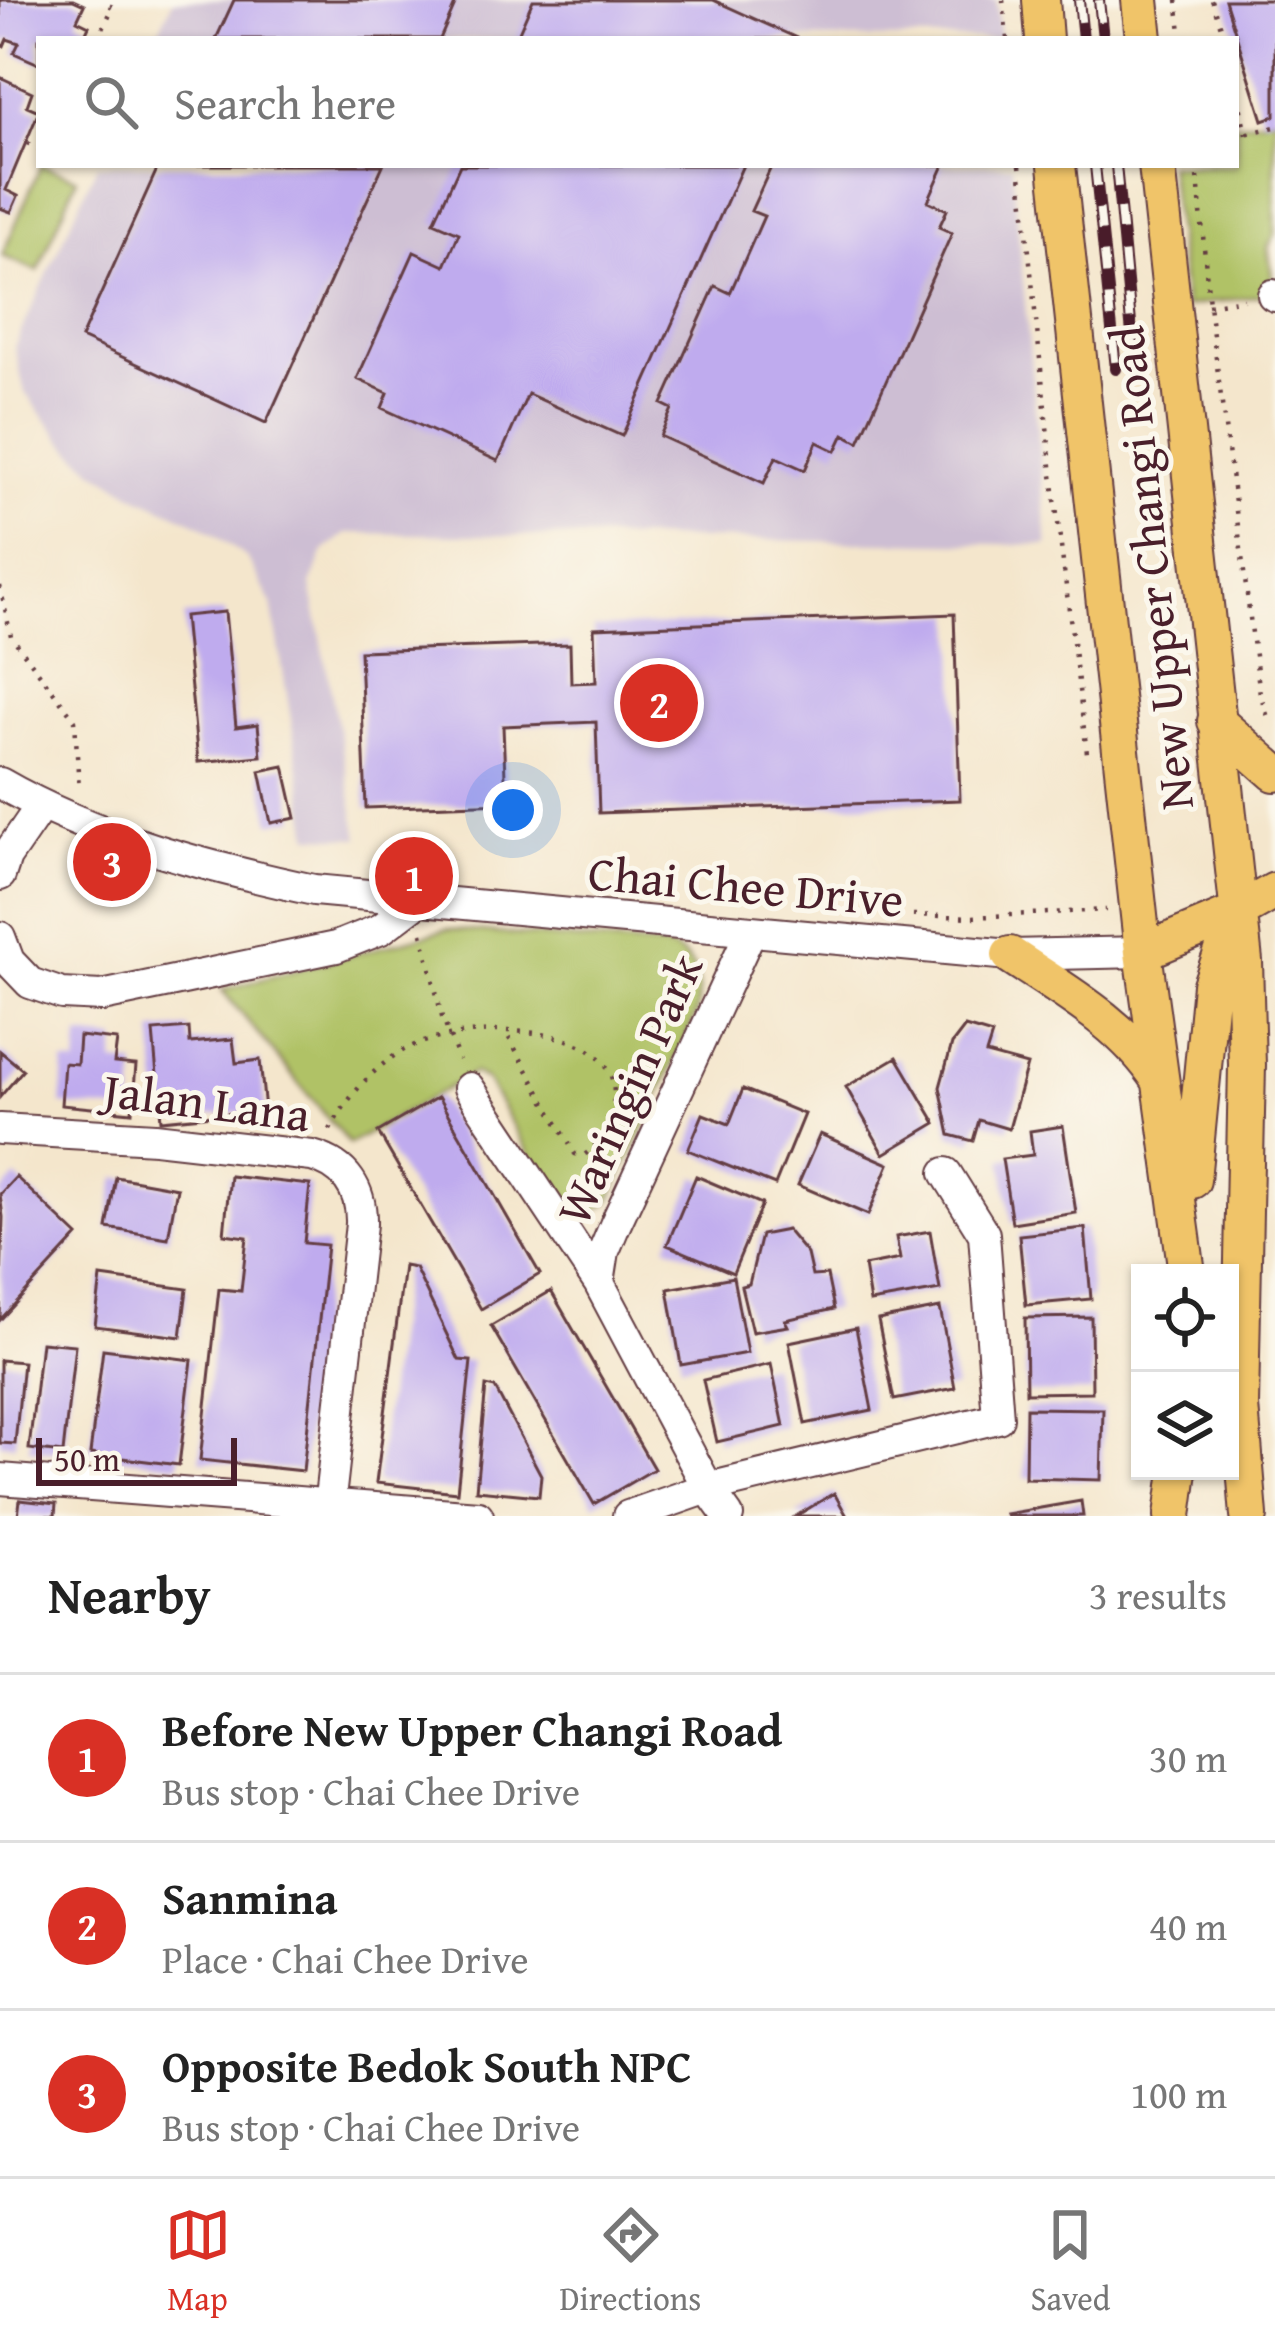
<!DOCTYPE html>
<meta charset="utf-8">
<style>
body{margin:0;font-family:"Gentium Book Plus",serif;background:#f6f6f6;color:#222}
.controls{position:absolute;right:36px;bottom:36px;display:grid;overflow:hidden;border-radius:0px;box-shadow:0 3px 9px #0004}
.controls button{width:108px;height:108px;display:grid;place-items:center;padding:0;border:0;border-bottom:3px solid #e0e0e0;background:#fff;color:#222;font:60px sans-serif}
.scale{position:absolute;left:36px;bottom:30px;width:201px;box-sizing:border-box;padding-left:12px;border:6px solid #4a1f2b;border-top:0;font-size:33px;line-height:42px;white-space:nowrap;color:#4a1f2b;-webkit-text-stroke:9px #fbf7ec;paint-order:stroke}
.you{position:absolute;left:513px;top:810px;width:42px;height:42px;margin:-30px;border:9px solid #fff;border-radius:50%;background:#1a73e8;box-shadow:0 0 0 18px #1a73e833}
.badge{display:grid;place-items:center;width:78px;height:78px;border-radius:50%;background:#d93025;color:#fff;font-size:39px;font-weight:700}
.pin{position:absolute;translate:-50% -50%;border:6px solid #fff;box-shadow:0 3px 12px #0006}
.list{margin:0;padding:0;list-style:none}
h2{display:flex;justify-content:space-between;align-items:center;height:156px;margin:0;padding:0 48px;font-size:51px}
h2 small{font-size:39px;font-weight:400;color:#767676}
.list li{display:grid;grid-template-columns:78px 1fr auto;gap:36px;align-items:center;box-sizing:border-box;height:168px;padding:0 48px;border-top:3px solid #e0e0e0}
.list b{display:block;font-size:45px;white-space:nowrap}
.list p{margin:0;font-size:39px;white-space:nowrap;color:#767676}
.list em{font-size:39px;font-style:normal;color:#767676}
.icon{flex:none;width:66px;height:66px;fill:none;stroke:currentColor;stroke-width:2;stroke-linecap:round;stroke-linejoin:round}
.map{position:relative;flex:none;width:1275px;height:1516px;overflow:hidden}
.search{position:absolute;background:#fff;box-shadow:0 3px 9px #0004;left:36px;right:36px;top:36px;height:132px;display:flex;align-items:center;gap:30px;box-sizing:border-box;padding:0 42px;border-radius:0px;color:#767676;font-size:45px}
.sheet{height:660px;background:#fff}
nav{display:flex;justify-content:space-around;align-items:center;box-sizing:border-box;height:168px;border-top:3px solid #e0e0e0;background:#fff;font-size:33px;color:#767676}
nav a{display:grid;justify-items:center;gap:6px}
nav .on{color:#d93025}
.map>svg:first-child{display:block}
</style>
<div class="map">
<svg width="1275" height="1516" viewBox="0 0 1275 1516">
<rect width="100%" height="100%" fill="#fbf7ec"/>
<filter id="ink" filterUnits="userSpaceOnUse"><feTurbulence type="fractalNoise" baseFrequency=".00833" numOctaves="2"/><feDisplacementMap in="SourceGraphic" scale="24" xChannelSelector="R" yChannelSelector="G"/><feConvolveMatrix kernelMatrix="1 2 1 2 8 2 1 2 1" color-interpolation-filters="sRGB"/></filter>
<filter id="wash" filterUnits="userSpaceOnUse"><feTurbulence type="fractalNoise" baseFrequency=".004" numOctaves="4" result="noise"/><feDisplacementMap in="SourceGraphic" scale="48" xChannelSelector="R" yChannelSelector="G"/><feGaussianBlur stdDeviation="2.7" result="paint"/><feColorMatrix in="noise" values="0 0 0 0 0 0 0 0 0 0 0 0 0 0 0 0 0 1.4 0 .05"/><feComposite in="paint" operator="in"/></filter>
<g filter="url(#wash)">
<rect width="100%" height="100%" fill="#f4e6cc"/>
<path fill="#cdbed3" d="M 173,0 L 996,0 L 1000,39 L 155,39 Z
M 97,165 L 1012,165 L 1048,545 L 347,533 L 324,551 L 311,585 L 359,838 L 310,836 L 272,604 L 247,558 L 201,525 L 138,497 L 94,470 L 63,441 L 25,393 L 14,347 Z"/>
<path fill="#b0c266" stroke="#7d7048" stroke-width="3" d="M 1275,117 L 1275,234 L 1268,247 L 1274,293 L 1185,307 L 1168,165 L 1236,165 L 1236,124 Z
M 41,165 L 77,178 L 38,271 L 2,256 Z
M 447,929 L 665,947 C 697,954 703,985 696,1014 L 610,1201 C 597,1213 579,1215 566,1204 C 545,1187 503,1107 486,1080 L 474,1073 L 349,1144 L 222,990 Z"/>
<g id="blocks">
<path fill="#bfabee" d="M 0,0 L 73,0 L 84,5 L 77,20 L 89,26 L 83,39 L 39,39 L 39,64 L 14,53 L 19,43 L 7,39 L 4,46 L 0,45 Z
M 234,0 L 457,0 L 440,39 L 216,39 Z
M 533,0 L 713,0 L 799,39 L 516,39 Z
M 1225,0 L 1275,0 L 1275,116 L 1263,120 Z
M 0,77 L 32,92 L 27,106 L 39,111 L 6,190 L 18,196 L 11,212 L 0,208 Z
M 159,165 L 383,165 L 266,423 L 81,338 Z
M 460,165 L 743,165 L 622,436 L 528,394 L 498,461 L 382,408 L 388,393 L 357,379 L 414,252 L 445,266 L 459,233 L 434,222 Z
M 772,165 L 944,165 L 928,201 L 947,210 L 939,227 L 952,233 L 859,442 L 844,434 L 836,451 L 817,442 L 805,470 L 776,457 L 764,483 L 660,436 L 672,409 L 662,404 L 715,286 L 730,293 L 764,216 L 751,211 Z
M 225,612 L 236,727 L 258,724 L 261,756 L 198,762 L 184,616 Z
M 954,614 L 960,800 L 599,813 L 596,722 L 503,726 L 506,803 L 366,808 L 360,651 L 570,644 L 571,683 L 596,682 L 594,628 Z
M 284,766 L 296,818 L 271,823 L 260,771 Z
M 965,1027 L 992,1035 L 986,1054 L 1027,1065 L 1009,1129 L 979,1120 L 973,1141 L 950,1135 L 940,1087 L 952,1044 Z
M 189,1028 L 190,1043 L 233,1039 L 236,1063 L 260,1060 L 265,1110 L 161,1120 L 153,1031 Z
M 79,1036 L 117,1040 L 114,1063 L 136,1065 L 132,1112 L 61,1105 L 64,1063 L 77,1064 Z
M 0,1051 L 23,1070 L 0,1097 Z
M 897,1057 L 936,1123 L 884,1154 L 846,1087 Z
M 743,1089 L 804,1114 L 775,1185 L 688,1150 L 703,1114 L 729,1124 Z
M 438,1097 L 540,1274 L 481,1309 L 378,1132 Z
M 1063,1126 L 1076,1213 L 1012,1223 L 1002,1159 L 1033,1155 L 1030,1131 Z
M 820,1134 L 889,1164 L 868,1215 L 798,1185 Z
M 230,1176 L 310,1185 L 304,1243 L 327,1245 L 303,1471 L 200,1460 L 219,1289 L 241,1291 L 247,1237 L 224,1234 Z
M 696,1176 L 762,1204 L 733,1273 L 667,1245 Z
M 16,1177 L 78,1236 L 0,1320 L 3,1217 L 0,1194 Z
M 116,1177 L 177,1188 L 168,1238 L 107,1228 Z
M 1085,1228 L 1091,1299 L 1026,1305 L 1019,1235 Z
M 787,1230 L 807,1254 L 812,1276 L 827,1275 L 834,1309 L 785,1320 L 788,1326 L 752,1332 L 741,1286 L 749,1284 L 761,1235 Z
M 930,1231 L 940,1290 L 870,1302 L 864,1266 L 900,1259 L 896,1237 Z
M 404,1266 L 415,1268 L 459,1360 L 471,1361 L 457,1492 L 376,1483 Z
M 101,1277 L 187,1289 L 181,1337 L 95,1326 Z
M 733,1277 L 747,1353 L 681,1365 L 668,1289 Z
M 551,1291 L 654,1469 L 594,1504 L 491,1326 Z
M 940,1308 L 955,1388 L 894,1400 L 878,1320 Z
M 1091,1317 L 1092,1392 L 1026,1393 L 1025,1318 Z
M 856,1328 L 872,1410 L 805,1424 L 789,1342 Z
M 41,1342 L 75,1345 L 63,1453 L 29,1449 Z
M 103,1349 L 192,1360 L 179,1465 L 90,1454 Z
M 0,1360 L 23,1362 L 15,1444 L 0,1443 Z
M 771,1364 L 784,1426 L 717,1442 L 703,1380 Z
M 486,1386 L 495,1388 L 541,1475 L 539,1496 L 476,1490 Z
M 1026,1408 L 1103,1409 L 1101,1480 L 1025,1478 Z
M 834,1493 L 847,1516 L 796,1516 Z
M 20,1500 L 56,1504 L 55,1516 L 18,1516 Z
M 1081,1501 L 1083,1516 L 1007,1516 L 1006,1514 Z"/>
</g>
</g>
<g filter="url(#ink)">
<use href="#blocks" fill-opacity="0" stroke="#643d43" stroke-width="3"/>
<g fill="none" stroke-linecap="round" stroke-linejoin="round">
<g stroke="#643d43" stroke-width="34">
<path id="minor" d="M 1273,295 L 1275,296
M 0,783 C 95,838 207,867 314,890 L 1010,955 L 1143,952
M 0,875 L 6,857 L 41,806
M 0,937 L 9,961 L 30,983 L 62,994 L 102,996 L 336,947 L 381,929 L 418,901
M 469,1088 L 599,1283 L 708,1488 L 728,1516
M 0,1129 L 155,1138 L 312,1156 C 346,1165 362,1190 361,1224 L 328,1516
M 599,1283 L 604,1251 L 615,1225 L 750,933
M 0,1479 L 478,1516
M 628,1516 L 708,1488 L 998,1418 L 984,1234 L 946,1173"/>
</g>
<g stroke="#643d43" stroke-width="40">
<path id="major" d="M 1041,0 L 1044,39
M 1140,0 L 1144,39
M 1057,165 L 1143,952 L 1187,1273
M 1157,165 L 1244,961 L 1247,1065 L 1240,1406 L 1249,1516
M 1216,721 L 1275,773
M 1143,952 L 1236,913 L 1275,891
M 1010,955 C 1064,991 1124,1024 1160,1080
M 1192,1180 L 1211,985 L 1235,917
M 1173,1516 L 1179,1471"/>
</g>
<path stroke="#643d43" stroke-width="4.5" stroke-dasharray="3 9" stroke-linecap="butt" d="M 1003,0 L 1007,39
M 1177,0 L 1182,39
M 1212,0 L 1225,39
M 98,39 L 113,7 L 106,4 L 108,0
M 1236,85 L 1246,135
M 1236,136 L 1275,127
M 27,143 L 39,149
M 1020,165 L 1052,475 L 1088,761
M 1197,165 L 1209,305 L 1260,694 L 1270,723
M 1208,305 L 1244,299
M 0,586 L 11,636 L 75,720 L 79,790
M 913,915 L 973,917 L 1106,910
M 422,933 L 442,1017 L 459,1060
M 330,1130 C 346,1099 373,1067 404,1050 C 455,1022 634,1013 612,1109 C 608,1128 600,1144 584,1155 L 575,1154 L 505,1031"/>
<use href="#minor" stroke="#fff" stroke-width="30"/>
<use href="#major" stroke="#f0c469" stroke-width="36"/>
<g stroke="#4a1f2b" stroke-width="12">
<path id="rail" d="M 1079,0 L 1083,39
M 1099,0 L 1103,39
M 1095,165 L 1116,369
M 1116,165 L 1135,366"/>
</g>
<use href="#rail" stroke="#fbf7ec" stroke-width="8" stroke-dasharray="22" stroke-linecap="butt"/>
</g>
</g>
<g text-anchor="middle" stroke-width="10" stroke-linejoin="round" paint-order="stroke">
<g font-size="48" fill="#4a1f2b" stroke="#fbf7ec">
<text transform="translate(1151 568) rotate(-96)" y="17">New Upper Changi Road</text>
<text transform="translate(746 886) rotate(5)" y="17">Chai Chee Drive</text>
<text transform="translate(629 1089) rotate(-66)" y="17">Waringin Park</text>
<text transform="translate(207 1102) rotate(7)" y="17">Jalan Lana</text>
</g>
</g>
</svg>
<div class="controls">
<button><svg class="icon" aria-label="locate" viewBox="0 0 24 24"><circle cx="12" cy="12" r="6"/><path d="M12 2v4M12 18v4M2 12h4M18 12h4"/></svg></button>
<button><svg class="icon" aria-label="layers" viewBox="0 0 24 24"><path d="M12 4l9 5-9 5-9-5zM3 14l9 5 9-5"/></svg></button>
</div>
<div class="scale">50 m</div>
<div class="you"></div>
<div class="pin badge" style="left:414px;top:876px">1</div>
<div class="pin badge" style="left:659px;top:703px">2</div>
<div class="pin badge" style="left:112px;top:862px">3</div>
<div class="search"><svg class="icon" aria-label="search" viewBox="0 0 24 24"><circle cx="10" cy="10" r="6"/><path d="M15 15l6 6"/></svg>Search here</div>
</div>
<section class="sheet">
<h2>Nearby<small>3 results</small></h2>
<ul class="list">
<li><span class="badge">1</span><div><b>Before New Upper Changi Road</b><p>Bus stop · Chai Chee Drive</p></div><em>30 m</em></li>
<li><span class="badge">2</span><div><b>Sanmina</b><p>Place · Chai Chee Drive</p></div><em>40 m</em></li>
<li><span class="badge">3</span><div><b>Opposite Bedok South NPC</b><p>Bus stop · Chai Chee Drive</p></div><em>100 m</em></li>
</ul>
</section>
<nav>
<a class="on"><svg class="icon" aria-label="map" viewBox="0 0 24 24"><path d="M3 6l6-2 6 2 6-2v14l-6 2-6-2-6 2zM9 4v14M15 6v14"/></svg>Map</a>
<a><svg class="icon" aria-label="directions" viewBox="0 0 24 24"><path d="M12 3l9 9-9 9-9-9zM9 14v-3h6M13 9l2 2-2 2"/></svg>Directions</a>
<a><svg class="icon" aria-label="saved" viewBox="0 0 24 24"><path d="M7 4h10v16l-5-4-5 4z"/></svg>Saved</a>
</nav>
